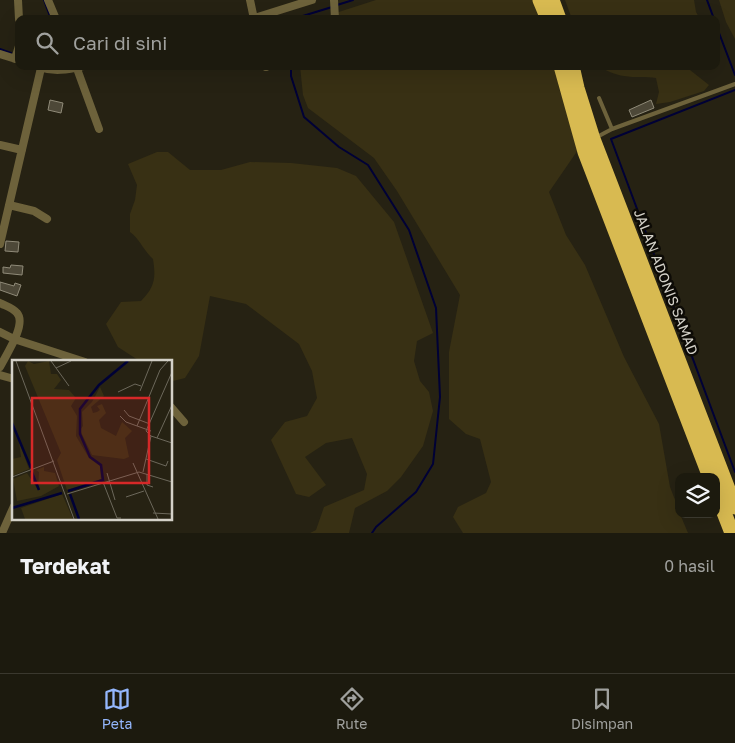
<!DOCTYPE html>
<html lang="id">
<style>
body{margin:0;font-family:"Golos Text",sans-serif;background:#252317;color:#f1f3f6}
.controls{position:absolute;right:15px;bottom:15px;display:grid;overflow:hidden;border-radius:10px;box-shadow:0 5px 20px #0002}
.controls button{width:45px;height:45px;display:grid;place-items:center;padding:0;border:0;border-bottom:1px solid #3a382e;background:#1c1a0e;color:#f1f3f6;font:25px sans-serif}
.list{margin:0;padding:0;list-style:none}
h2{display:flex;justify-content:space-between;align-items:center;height:65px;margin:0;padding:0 20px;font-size:21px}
h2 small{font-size:16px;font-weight:400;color:#a0a19e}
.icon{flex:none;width:28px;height:28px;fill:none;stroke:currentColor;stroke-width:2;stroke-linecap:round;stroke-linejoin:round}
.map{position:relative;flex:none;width:735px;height:533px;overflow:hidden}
.search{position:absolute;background:#1c1a0e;box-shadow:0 5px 20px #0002;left:15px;right:15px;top:15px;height:55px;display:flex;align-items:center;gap:12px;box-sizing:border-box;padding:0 18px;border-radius:10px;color:#a0a19e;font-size:19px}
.sheet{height:140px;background:#1c1a0e}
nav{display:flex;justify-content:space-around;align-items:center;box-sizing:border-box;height:70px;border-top:1px solid #3a382e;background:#1c1a0e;font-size:14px;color:#a0a19e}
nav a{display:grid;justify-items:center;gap:2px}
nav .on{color:#94b7fd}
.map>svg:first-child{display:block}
</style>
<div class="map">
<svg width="735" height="533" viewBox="0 0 735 533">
<rect width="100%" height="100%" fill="#262213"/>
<path fill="#383014" d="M 376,0 L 534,0 L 541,19 L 317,19 Z
M 565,0 L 694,0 L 696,12 L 700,19 L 572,19 Z
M 719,0 L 735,0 L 735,39 L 726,22 Z
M 300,66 L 555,66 L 559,88 L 580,147 L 549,192 L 566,235 L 585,265 L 624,357 L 659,424 L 670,487 L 679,510 L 679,514 L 680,514 L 688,533 L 463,533 L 453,517 L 458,507 L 486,493 L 491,482 L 480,439 L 466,434 L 449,419 L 449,352 L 460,295 L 397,191 L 374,158 L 308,108 L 303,95 Z
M 597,66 L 691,66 L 690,70 L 709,85 L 704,91 L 670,102 L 656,104 L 659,92 L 656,78 C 646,76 635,78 624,76 C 615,75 606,70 597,66 Z
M 157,152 L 168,152 L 190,170 L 221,170 L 250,162 L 291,163 L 337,168 L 356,176 L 394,222 L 433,333 L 417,341 L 414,361 L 420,381 L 429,392 L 433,411 L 423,446 L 401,477 L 387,491 L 355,508 L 349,533 L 310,533 L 316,530 L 324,507 L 364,490 L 367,474 L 352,438 L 326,443 L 305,457 L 326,485 L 309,497 L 296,494 L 271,440 L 285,422 L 307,416 L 317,398 L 312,371 L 299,344 L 246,304 L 210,296 L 199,356 L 185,378 L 173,381 L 171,379 L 171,362 L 142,362 L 138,360 L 118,347 L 106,324 L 121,302 L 141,301 C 155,287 156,278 153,259 C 143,250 140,239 130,232 L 130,214 L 135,200 L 137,185 L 128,164 Z"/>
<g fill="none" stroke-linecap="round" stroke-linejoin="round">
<path stroke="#000136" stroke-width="2" d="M 44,0 L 51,19
M 707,0 L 714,19
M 337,5 L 353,0
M 293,19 L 332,7
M 716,25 L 735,75
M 0,49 L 11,53
M 291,66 L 291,76 L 304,117 L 339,147 L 368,165 L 409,230 L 436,308 L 440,397 L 433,464 L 416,492 L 376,527 L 372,533
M 735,90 L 611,139 L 735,472"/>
</g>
<path fill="#4d4838" stroke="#8f8a78" d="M 50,100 L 63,103 L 61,113 L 48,110 Z
M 651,100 L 654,108 L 632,117 L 629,110 Z
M 6,241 L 19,242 L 18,252 L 5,251 Z
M 11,265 L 23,266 L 22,275 L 3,273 L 3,267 L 10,268 Z
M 0,282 L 14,286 L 15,283 L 21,285 L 17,296 L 0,290 Z"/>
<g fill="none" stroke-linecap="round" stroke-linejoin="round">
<path stroke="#6d623b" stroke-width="4" d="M 599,98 L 612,129
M 595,138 L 612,129 L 735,84"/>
<path stroke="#6d623b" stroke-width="8" d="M 18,0 L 19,19
M 48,0 L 56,19
M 250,0 L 254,19
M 334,0 L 335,19
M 251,19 L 312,0
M 0,54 L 19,60
M 15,59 L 19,46
M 76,66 L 99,129
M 266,66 L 266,67
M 39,67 C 54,72 67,70 83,66
M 0,145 L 22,150
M 9,205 L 34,211 L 47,219
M 0,244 L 41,68
M 0,303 C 6,306 13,308 17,313 C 27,324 6,355 0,367
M 0,332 L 14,339 L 85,362
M 0,375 L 14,379
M 171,407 L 184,422
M 2,533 L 14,506"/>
<path stroke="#d8ba51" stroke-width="15" d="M 540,0 L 548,19
M 552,0 L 559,19
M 561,66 L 585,152 L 710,477
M 572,66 L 577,88 L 593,139 L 735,507
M 716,492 L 732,533"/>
</g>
<g text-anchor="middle" stroke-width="5" stroke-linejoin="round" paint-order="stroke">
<g font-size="14" fill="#d4d1c8" stroke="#0d0b06">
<text transform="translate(666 282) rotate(69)" y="5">JALAN ADONIS SAMAD</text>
</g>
</g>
<g transform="translate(12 360)">
<rect width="160" height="160" fill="#262213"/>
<path d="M 16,1 L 22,4 L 37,1 L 39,14 L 45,14 L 49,20 L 42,29 L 57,30 L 64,38 L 59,46 L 65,56 L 64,76 L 77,98 L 88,106 L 89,119 L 55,130 L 45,100 L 49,93 L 13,6 ZM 88,27 L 92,36 L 79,47 L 81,53 L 85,52 L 88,50 L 85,46 L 90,44 L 94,53 L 87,60 L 89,68 L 104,76 L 110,62 L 120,71 L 113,78 L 117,97 L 112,99 L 80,95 L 68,70 L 71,66 L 70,52 L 80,42 ZM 7,82 L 17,109 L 0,116 L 0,99 L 9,97 ZM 32,107 L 32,111 L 43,113 L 47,126 L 29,136 L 5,141 L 1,119 L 15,113 L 26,130 L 27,112 L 24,110 ZM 50,134 L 61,159 L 13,159 L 9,148 Z" fill="#383014"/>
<path fill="none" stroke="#000136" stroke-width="2.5" d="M 0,63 L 19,108M 19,110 L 27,130M 56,131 L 91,120 L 89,105 L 78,97 L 68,74 L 68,49 L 87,25 L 116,1M 58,134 L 67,159M 0,148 L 50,133"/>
<path fill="none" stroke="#6c685b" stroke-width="1" d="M 4,1 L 62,159M 39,1 L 57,26M 44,8 L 59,1M 128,31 L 140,1M 106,32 L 123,24 L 129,26M 112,50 L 117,56 L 138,64M 108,56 L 114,62 L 139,71M 125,66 L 148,10 L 156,1M 139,76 L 134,71 L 160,12M 145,78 L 160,45M 134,99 L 154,106 L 156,101M 121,103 L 146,159M 131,112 L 139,76 L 160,83M 95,113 L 103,140M 135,114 L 135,125 L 141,127M 0,117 L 42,101M 91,122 L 105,158 L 109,158M 55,134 L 127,112 L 160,122M 114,137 L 132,131M 141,153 L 160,154"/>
<path fill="#d62828" fill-opacity="0.15" stroke="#d62828" stroke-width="2.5" d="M 20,38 L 137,38 L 137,123 L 20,123 Z"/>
<rect width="160" height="160" fill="none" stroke="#d4d1c8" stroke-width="2.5"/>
</g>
</svg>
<div class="controls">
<button><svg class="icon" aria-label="layers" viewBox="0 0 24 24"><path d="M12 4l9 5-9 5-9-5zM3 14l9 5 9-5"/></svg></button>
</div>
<div class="search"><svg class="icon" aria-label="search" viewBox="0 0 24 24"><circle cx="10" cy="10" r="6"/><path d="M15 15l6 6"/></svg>Cari di sini</div>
</div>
<section class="sheet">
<h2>Terdekat<small>0 hasil</small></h2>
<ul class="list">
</ul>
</section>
<nav>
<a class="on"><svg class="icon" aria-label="map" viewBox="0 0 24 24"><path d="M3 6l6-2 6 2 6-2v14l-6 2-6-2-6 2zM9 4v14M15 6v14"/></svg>Peta</a>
<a><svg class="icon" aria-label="directions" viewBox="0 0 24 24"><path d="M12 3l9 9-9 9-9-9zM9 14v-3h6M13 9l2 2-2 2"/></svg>Rute</a>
<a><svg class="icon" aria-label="saved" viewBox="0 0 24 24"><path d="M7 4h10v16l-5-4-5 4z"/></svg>Disimpan</a>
</nav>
